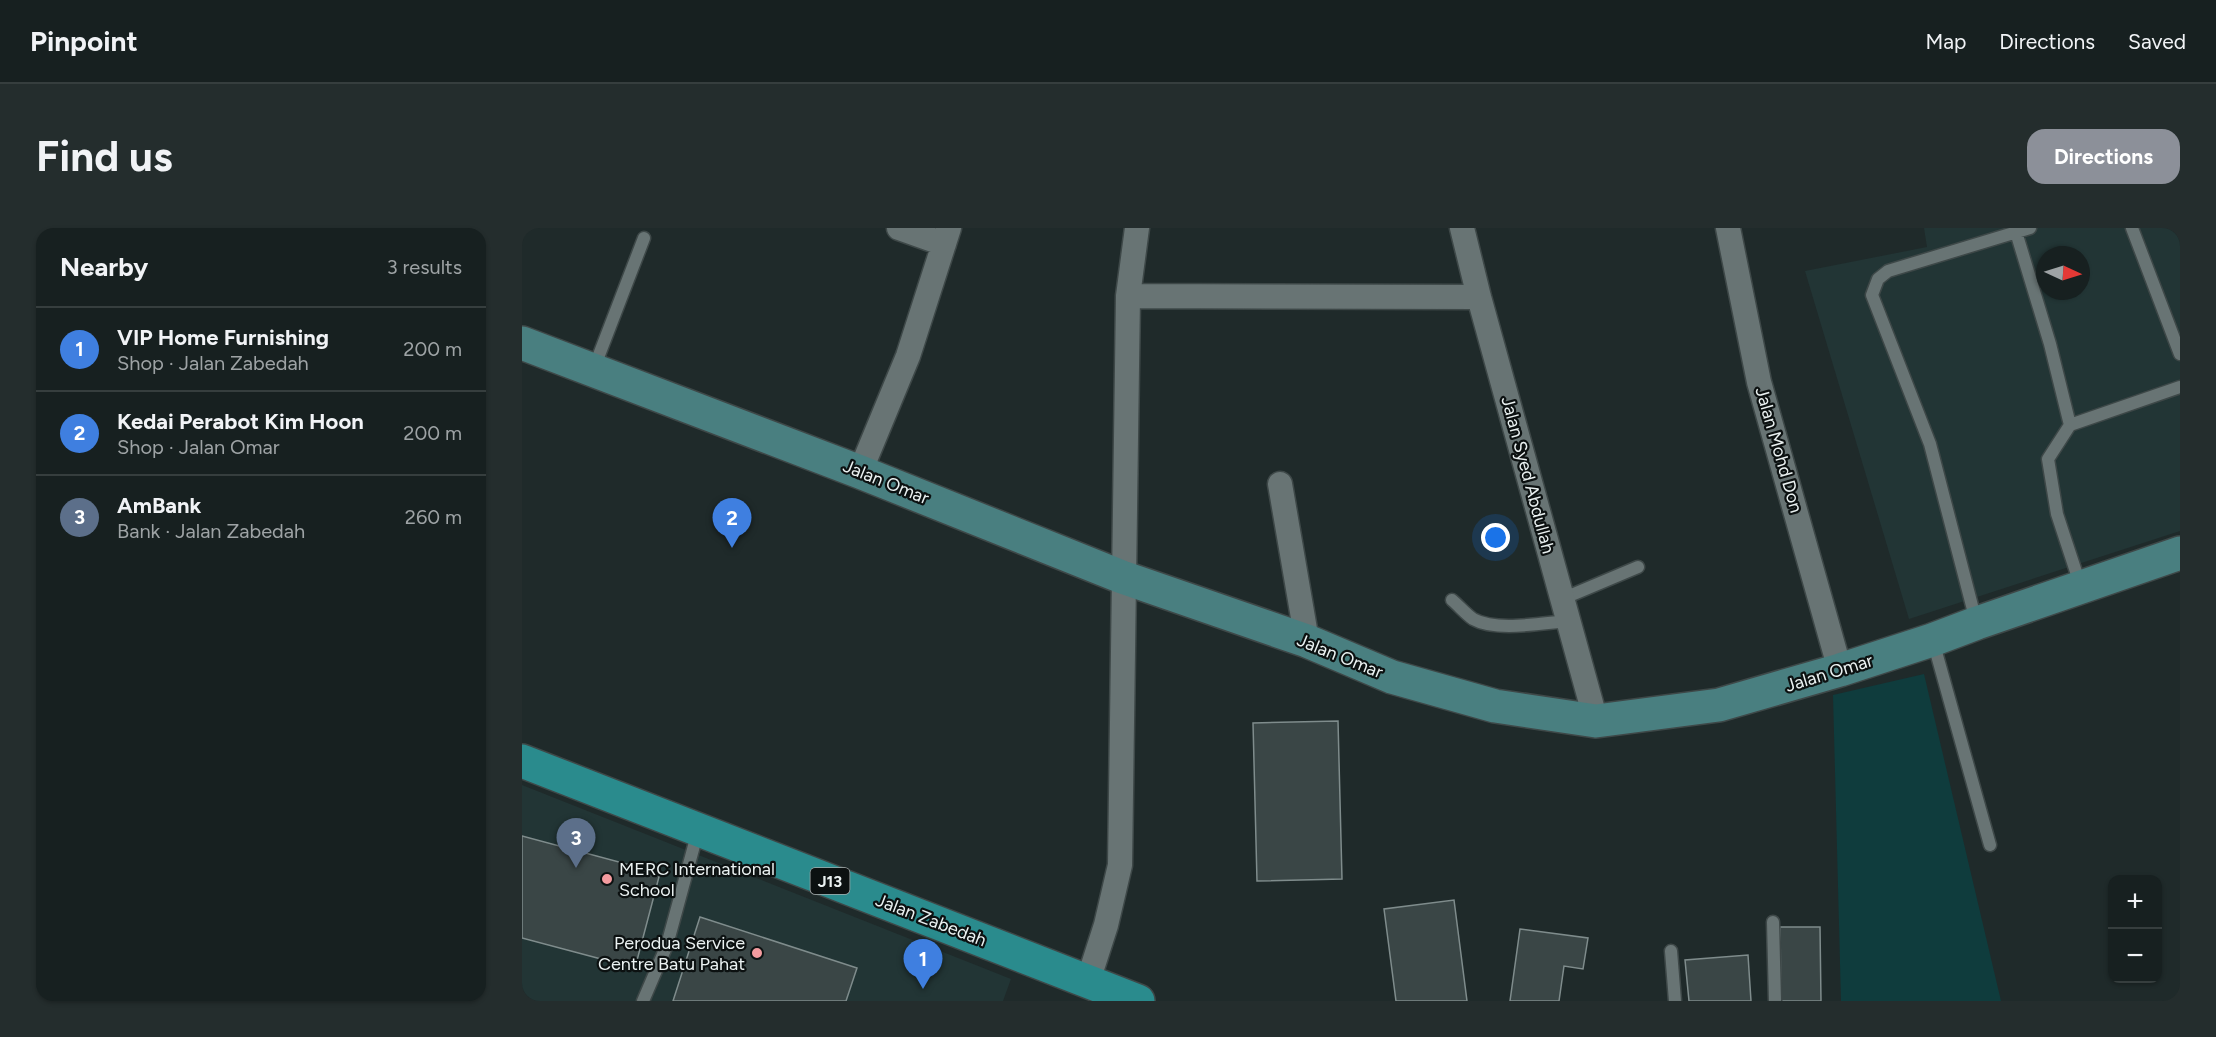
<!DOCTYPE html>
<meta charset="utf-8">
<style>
body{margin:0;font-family:Figtree,sans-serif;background:#242d2d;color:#f1f3f6}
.controls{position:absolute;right:18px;bottom:18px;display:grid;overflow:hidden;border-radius:12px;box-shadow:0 2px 4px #0004}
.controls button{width:54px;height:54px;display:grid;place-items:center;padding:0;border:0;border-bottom:2px solid #363e3e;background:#172020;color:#f1f3f6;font:30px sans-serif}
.compass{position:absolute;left:1514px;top:18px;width:54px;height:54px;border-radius:50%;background:#172020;box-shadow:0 2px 4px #0004;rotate:94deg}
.you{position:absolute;left:974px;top:310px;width:21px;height:21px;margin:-15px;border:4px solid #fff;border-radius:50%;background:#1a73e8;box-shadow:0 0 0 9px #1a73e833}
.badge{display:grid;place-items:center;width:39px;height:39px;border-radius:50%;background:#8c9099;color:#fff;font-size:20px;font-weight:700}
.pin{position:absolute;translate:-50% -50px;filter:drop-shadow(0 2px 3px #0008)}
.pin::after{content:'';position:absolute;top:32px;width:21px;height:18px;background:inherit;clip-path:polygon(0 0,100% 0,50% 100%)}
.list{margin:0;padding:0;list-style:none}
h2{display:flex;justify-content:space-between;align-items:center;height:78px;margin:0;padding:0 24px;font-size:26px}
h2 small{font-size:20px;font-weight:400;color:#9ea3a5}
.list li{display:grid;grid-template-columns:39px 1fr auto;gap:18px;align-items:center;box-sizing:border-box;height:84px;padding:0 24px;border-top:2px solid #363e3e}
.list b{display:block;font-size:22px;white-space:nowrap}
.list p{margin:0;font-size:20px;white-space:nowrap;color:#9ea3a5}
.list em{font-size:20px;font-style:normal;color:#9ea3a5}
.map{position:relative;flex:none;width:1658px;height:773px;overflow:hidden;border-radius:18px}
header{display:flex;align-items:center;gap:36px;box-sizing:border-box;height:84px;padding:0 30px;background:#172020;border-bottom:2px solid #363e3e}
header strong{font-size:28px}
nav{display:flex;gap:33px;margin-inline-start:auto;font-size:21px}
.intro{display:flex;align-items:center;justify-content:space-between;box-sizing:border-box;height:144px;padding:0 36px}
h1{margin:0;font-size:42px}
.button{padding:15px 27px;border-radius:18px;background:#8c9099;color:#fff;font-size:21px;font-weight:700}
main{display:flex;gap:36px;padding:0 36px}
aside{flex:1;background:#172020;border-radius:18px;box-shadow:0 2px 4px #0004}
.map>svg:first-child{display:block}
</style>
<header>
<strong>Pinpoint</strong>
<nav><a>Map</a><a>Directions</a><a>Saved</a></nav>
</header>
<div class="intro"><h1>Find us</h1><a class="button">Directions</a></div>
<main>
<aside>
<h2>Nearby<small>3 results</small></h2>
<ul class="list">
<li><span class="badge" style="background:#3f7fe0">1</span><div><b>VIP Home Furnishing</b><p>Shop · Jalan Zabedah</p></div><em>200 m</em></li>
<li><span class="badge" style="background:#3f7fe0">2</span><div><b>Kedai Perabot Kim Hoon</b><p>Shop · Jalan Omar</p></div><em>200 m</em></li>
<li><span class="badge" style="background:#5c6f8a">3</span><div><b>AmBank</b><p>Bank · Jalan Zabedah</p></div><em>260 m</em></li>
</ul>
</aside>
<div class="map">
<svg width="1658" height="773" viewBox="0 0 1658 773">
<rect width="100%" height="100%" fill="#1f2a2a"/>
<path fill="#223535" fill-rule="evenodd" d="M 1402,0 L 1658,0 L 1658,303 L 1387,391 L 1283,43 L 1405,19 ZM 1523,27 L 1559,27 L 1559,63 L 1523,63 Z
M 0,557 L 489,751 L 481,773 L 0,773 Z"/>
<path fill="#0f3c3d" d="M 1402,446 L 1479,773 L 1319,773 L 1311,467 Z"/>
<path fill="#3a4646" stroke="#7f8c8c" stroke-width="1.5" d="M 816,493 L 820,651 L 735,653 L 731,495 Z
M 0,608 L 138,645 L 113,740 L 0,710 Z
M 932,672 L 945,773 L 874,773 L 862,681 Z
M 178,689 L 335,740 L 324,773 L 151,773 Z
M 1258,699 L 1298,699 L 1299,773 L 1259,773 Z
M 998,701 L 1066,710 L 1061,741 L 1042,738 L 1037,773 L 988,773 Z
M 1226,727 L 1229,773 L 1167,773 L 1163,732 Z"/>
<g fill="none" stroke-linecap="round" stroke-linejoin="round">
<g stroke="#3e4848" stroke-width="15">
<path id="lane" d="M 1610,0 L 1658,126
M 1494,4 L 1528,116 L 1548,197 L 1526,231 L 1535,286 L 1559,359
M 72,140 L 122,10
M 1548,197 L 1658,159
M 1040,371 L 1116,339
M 930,372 C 937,378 944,386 951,391 C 974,404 1020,395 1046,393
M 1454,393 L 1408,216 L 1350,67 L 1356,51 L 1366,43 L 1508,0
M 1411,413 L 1468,617
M 1251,694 L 1253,773
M 1149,723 L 1153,773
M 121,773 L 145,717 L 176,603"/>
</g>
<g stroke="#3e4848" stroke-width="27">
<path id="street" d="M 377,0 L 422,16
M 940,0 L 957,69 L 1074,493
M 1206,0 L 1237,154 L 1318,442
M 606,68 L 957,69
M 338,244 L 386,128 L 427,0
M 758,256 L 785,413
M 566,753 L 584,697 L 598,637 L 606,68 L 615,0"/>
</g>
<g stroke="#3e4848" stroke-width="36">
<path id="secondary" d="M 0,115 L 338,244 L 600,349 L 785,413 L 870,449 L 973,478 L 1074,493 L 1197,477 L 1318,442 L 1410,412 L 1455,395 L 1658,325"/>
</g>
<g stroke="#3e4848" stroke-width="36">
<path id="primary" d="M 0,533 L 616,773"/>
</g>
<use href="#lane" stroke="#687474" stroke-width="12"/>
<use href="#street" stroke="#687474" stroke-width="24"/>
<use href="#secondary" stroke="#497f80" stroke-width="33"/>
<use href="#primary" stroke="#2a8b8d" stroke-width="33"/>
</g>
<g fill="#f49b9f" stroke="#0c1111" stroke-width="2">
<circle cx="85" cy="651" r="6"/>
<circle cx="235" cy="725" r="6"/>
</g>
<g text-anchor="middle" stroke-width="4.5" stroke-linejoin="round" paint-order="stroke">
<rect fill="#0c1111" stroke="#a8aeae" stroke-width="1.5" x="288.5" y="640" width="39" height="26" rx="4.5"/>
<g font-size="16" font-weight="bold" fill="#ebf2f2">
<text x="308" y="659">J13</text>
</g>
<g font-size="18" fill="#ebf2f2" stroke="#0c1111">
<text transform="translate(1257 222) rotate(74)" y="6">Jalan Mohd Don</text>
<text transform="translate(1006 247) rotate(75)" y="6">Jalan Syed Abdullah</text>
<text transform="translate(364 254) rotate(22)" y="6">Jalan Omar</text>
<text transform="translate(818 428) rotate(22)" y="6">Jalan Omar</text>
<text transform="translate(1307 445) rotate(-17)" y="6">Jalan Omar</text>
<text transform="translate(409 692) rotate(21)" y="6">Jalan Zabedah</text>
</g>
<g font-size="18" fill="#ebf2f2" stroke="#0c1111" text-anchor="start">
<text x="97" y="647">MERC International<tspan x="97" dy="21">School</tspan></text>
<text x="223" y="721" text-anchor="end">Perodua Service<tspan x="223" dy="21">Centre Batu Pahat</tspan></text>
</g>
</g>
</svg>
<div class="controls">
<button>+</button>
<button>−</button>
</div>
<svg class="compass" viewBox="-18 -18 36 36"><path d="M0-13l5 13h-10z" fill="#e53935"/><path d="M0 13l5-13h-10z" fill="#9ea3a5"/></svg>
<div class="you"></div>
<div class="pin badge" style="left:401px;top:761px;background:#3f7fe0">1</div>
<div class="pin badge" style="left:210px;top:320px;background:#3f7fe0">2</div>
<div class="pin badge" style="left:54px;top:640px;background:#5c6f8a">3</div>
</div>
</main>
